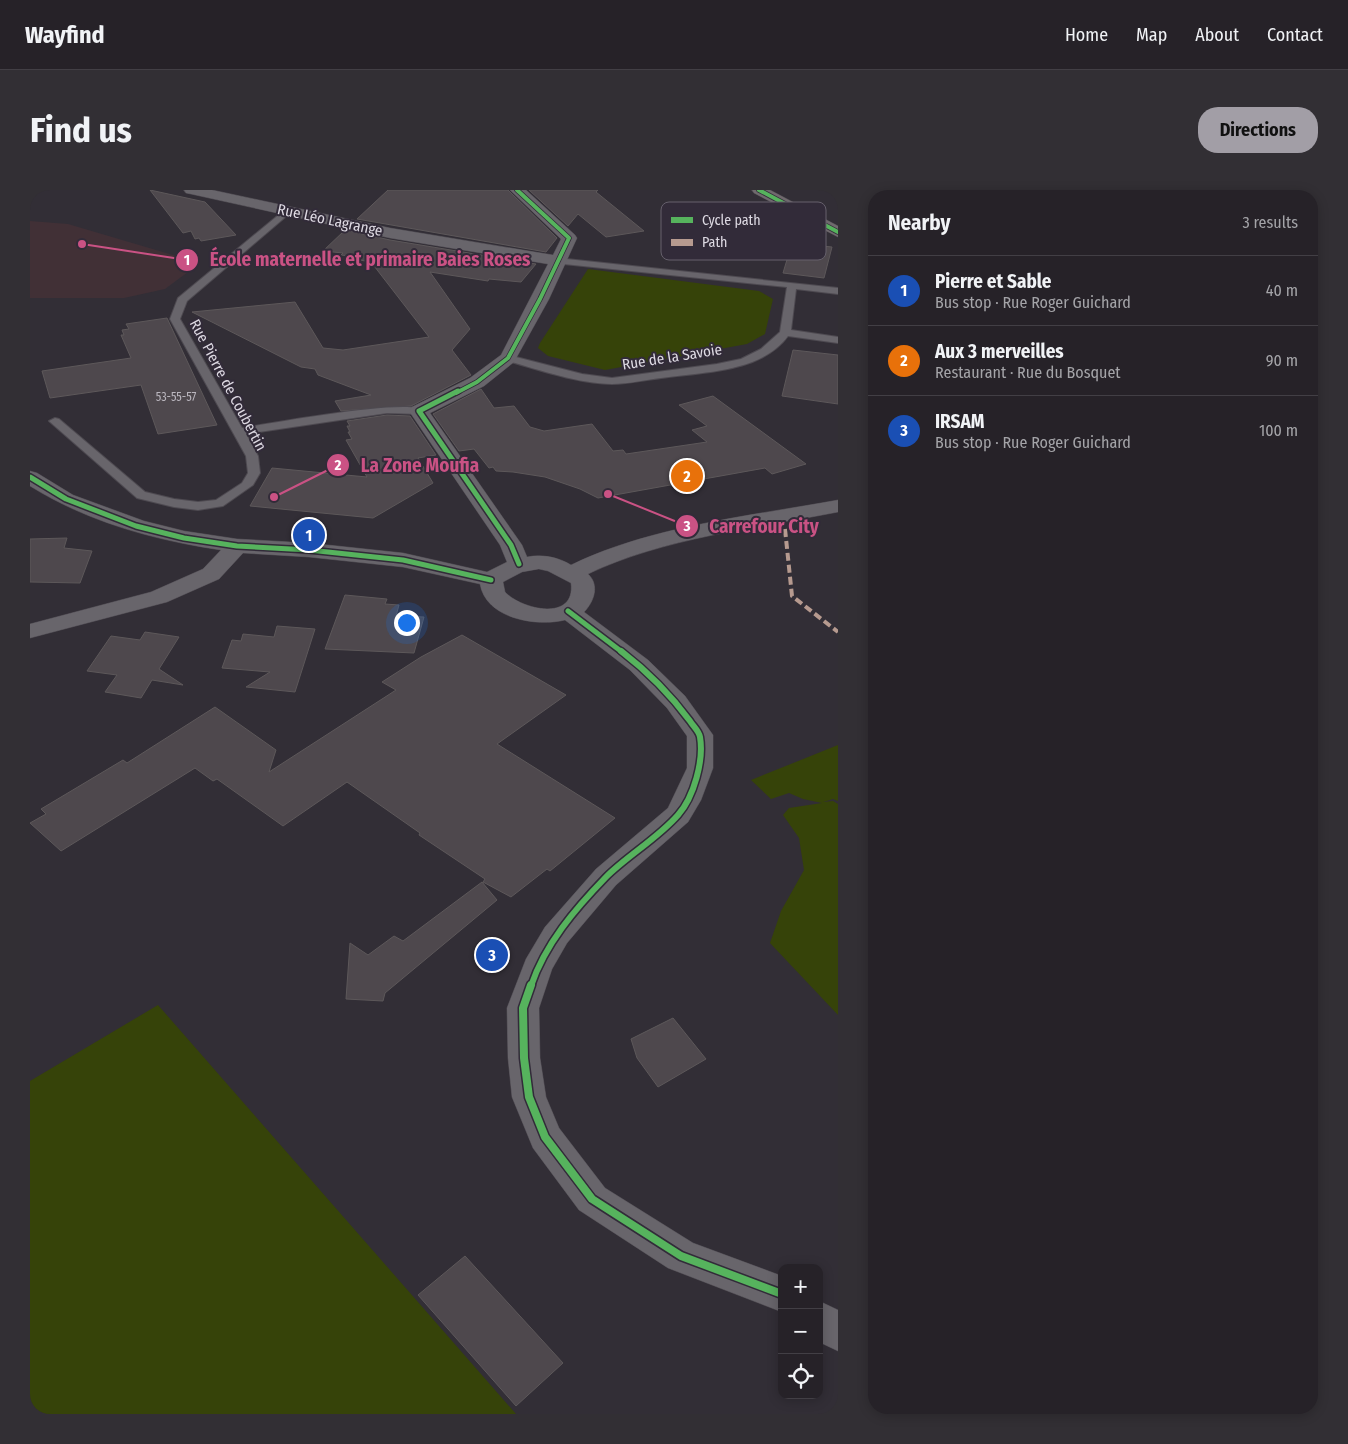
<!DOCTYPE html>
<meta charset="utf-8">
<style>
body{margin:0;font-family:"Fira Sans Condensed",sans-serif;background:#322f34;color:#f1f3f6}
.controls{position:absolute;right:15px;bottom:15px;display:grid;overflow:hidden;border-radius:10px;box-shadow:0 2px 12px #0003}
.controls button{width:45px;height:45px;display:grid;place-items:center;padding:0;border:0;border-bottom:1px solid #423f45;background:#262228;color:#f1f3f6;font:25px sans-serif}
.you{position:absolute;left:376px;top:432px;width:18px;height:18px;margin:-12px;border:4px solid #fff;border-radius:50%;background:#1a73e8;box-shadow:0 0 0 8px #1a73e833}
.badge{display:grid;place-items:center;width:32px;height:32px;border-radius:50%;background:#a29ea6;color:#fff;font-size:16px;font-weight:700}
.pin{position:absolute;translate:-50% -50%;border:2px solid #fff;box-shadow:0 1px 5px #0006}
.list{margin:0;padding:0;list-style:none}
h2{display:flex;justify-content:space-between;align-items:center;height:65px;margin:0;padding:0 20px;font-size:21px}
h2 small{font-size:16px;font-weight:400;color:#a4a4a8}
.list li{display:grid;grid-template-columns:32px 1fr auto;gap:15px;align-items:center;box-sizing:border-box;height:70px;padding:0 20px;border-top:1px solid #423f45}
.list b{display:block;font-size:19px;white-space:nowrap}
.list p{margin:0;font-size:16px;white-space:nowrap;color:#a4a4a8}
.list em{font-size:16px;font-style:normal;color:#a4a4a8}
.icon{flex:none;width:28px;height:28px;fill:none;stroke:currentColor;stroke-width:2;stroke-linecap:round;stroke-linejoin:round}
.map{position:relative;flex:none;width:808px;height:1224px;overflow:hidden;border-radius:20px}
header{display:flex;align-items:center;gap:30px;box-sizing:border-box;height:70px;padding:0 25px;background:#262228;border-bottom:1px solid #423f45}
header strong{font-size:24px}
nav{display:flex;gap:28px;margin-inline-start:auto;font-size:18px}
.intro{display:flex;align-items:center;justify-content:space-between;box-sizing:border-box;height:120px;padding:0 30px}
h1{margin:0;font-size:35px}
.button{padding:12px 22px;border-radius:20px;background:#a29ea6;color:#111;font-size:18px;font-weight:700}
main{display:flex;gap:30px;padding:0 30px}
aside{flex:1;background:#262228;border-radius:20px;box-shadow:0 2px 12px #0003}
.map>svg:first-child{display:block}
</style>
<header>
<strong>Wayfind</strong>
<nav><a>Home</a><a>Map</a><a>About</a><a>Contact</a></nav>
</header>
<div class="intro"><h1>Find us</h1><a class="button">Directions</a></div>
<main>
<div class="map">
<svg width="808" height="1224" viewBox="0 0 808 1224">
<rect width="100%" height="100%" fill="#322e36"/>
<path fill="#413036" d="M 0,31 L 38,34 L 170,73 L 135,99 L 94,108 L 0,108 Z"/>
<path fill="#364309" d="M 558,79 L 729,101 L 743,109 L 735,144 L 717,154 L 575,180 L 518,166 L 508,158 L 510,153 Z
M 808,555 L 808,611 L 803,609 L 793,612 L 803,611 L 808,614 L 808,825 L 740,753 L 751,721 L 774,680 L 769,648 L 753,625 L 759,618 L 792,613 L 773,609 L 759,603 L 741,609 L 721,590 Z
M 128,815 L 486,1224 L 0,1224 L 0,891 Z"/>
<path fill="#4e484d" stroke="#5d585a" d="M 120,0 L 175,12 L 206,45 L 171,51 L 169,48 L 165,49 L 161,41 L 153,43 Z
M 358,0 L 478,0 L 527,48 L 516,62 L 327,29 Z
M 499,0 L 568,0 L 566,2 L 614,41 L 576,47 L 548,24 L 538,36 Z
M 315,40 L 360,50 L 506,74 L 491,92 L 459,89 L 458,91 L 400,82 L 440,139 L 422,160 L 441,185 L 381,216 L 311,221 L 305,211 L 341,205 L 288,185 L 285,179 L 271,177 L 162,122 L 265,112 L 293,158 L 313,160 L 399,147 L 341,72 L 318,68 L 320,66 L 311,65 L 313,63 L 293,61 Z
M 762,53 L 802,57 L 794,88 L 753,83 Z
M 137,128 L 187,235 L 128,244 L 111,195 L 20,208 L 12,181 L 101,168 L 91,145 L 94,145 L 92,140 L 99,139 L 96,134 Z
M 763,160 L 808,165 L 808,214 L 752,206 Z
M 451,199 L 464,218 L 484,216 L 500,237 L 514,241 L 562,234 L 583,261 L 593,260 L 596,264 L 677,252 L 662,240 L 677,236 L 649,215 L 683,206 L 776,274 L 742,284 L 735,278 L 568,308 L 550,299 L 515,287 L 483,282 L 466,281 L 463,277 L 459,278 L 444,259 L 429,261 L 403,224 Z
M 357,225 L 380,226 L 406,265 L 388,268 L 403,293 L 343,328 L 220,316 L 242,278 L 337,287 L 316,250 L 322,249 L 318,242 L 320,242 L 317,236 L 320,236 L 317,231 Z
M 37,348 L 34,358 L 62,361 L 50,393 L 0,392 L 0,349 Z
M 315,405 L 357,409 L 355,414 L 369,415 L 366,426 L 394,427 L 384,463 L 295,459 Z
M 247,436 L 285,439 L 265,502 L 216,497 L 240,482 L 192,478 L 202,450 L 211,451 L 213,444 L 244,447 Z
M 115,442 L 149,447 L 129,479 L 153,495 L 122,490 L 111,508 L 75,502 L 87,485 L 57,481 L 81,446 L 110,450 Z
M 432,445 L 536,505 L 467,554 L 585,628 L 520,681 L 517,679 L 481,707 L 453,692 L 455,689 L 389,645 L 390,643 L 317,592 L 253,636 L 187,589 L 183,591 L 165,578 L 31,661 L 0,633 L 16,624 L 11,619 L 93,570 L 97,573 L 185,517 L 246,560 L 239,582 L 366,500 L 352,492 L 391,467 Z
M 452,692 L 467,710 L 355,803 L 353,811 L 316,809 L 320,753 L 338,765 L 364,746 L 373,751 Z
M 643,828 L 676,869 L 628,897 L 607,868 L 601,849 Z
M 435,1066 L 533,1173 L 486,1216 L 388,1105 Z"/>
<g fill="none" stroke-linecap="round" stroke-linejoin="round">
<g stroke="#4e4a51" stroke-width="2">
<path id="lane" d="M 257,18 L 261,21 L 260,23 L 157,111 L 150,129 L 212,238 C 238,234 382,207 395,221 L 389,224 L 357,223 L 216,244 L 228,266 L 230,283 L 223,295 L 193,316 L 168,320 L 144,317 L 107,308 L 19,231 L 25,228 L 29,229 L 115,302 L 144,309 L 168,312 L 186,310 L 212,293 L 218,283 L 216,266 L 140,129 L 148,108 Z
M 527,68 L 808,98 L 808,104 L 766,99 L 761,140 L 808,147 L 808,153 L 758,146 C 731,183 672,182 631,188 C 615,190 598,194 582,194 C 548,194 507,179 474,170 L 473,168 L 474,166 L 478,165 L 552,184 L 582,188 L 687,174 L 711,169 L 731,159 L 750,142 L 757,97 L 524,73 L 522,71 Z"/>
</g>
<g stroke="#4e4a51" stroke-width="1">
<path id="street" d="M 154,0 L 182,0 L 360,38 L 523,65 L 531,49 L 480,0 L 496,0 L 545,45 L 547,48 L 519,109 L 484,172 L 454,196 L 400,223 L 492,355 L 497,367 C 512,364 528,367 541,375 C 621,336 721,326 808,310 L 808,322 C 727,338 633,348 558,384 C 570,395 564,412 554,422 L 618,470 L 655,506 L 683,545 L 683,578 L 671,610 L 658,632 L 586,695 L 537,753 L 522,779 L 509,818 L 510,868 L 516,907 L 529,938 L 575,998 L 663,1053 L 752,1086 L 752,1122 L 638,1078 L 549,1020 L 503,958 L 482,907 L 478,868 L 477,818 L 496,769 L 515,737 L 566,679 L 638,618 L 657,578 L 657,546 L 637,518 L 600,480 L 535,430 C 507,437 456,429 450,394 L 373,377 L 279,367 L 213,363 L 189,389 L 137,412 L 0,448 L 0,434 L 121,402 L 173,379 L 191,360 C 124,350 58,332 0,296 L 0,281 L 7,283 L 43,305 L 114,331 L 154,341 L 207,349 L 279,353 L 373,363 L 457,382 L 477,372 L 470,355 L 379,221 L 382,217 L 440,188 L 471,165 L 518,74 L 360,48 L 161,4 L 156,3 ZM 509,379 L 518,381 L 541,393 C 546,432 492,420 475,402 L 473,392 L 492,382 Z
M 789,1111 L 808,1120 L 808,1161 L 789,1152 Z"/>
</g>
<g stroke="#4e4a51" stroke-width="1">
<path id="secondary" d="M 722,0 L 740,0 L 808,36 L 808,47 L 724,3 Z"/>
</g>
<use href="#lane" fill="#68656b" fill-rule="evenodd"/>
<use href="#street" fill="#68656b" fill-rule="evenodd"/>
<use href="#secondary" fill="#706a6e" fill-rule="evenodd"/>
<path stroke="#b69a8f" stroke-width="4" stroke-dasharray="8 4" stroke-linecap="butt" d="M 755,339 L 762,406 L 808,442"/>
<g stroke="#322b39" stroke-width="5.5">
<path id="cycleway-far3" d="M 729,0 L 808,42
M 426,203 L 447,192 L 478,168 L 510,109 L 539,48 L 487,0"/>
</g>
<g stroke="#322b39" stroke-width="8">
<path id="cycleway-far2" d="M 428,201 L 389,221 L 481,355 L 489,374
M 0,287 L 36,309 L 106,336 L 154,348 L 207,356 L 279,360 L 373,370 L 461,390
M 538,421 L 592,462"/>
</g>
<g stroke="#322b39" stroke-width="9">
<path id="cycleway-far1" d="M 501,796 C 515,754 545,719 576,687 C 597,666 628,648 648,625 C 664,607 674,570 670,547 C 669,541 663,536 660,531 C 640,504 617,481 591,461"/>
</g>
<g stroke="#322b39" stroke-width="11">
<path id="cycleway" d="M 501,795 L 493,818 L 494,868 L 499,907 L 515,947 L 562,1009 L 651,1066 L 752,1104"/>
</g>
<use href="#cycleway-far3" stroke="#56b35d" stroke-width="4"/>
<use href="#cycleway-far2" stroke="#56b35d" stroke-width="5"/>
<use href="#cycleway-far1" stroke="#56b35d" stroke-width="6"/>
<use href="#cycleway" stroke="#56b35d" stroke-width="8"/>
</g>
<g text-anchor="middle" stroke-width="4" stroke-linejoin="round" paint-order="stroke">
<g font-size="12" fill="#bab6be">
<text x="146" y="211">53-55-57</text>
</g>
<g font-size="15" fill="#dedae3" stroke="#322b39">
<text transform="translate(300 30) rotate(12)" y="5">Rue Léo Lagrange</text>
<text transform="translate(642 167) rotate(-9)" y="5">Rue de la Savoie</text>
<text transform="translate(198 195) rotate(62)" y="5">Rue Pierre de Coubertin</text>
</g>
</g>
<rect x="631" y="12" width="165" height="58" rx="8" fill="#322b39" stroke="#66606c" stroke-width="1"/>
<rect x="641" y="27" width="22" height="6" fill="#56b35d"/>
<rect x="641" y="49" width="22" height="7" fill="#b69a8f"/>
<g font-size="14" fill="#dedae3">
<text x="672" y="35">Cycle path</text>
<text x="672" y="57">Path</text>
</g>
<path fill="none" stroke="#ca5284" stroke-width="2" d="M52 54L157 70M244 307L308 275M578 304L657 336"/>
<g fill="#ca5284" stroke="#322b39" stroke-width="2">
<circle cx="52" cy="54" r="5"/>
<circle cx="244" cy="307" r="5"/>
<circle cx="578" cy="304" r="5"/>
<circle cx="157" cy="70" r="12"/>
<circle cx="308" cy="275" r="12"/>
<circle cx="657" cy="336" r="12"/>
</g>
<g font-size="15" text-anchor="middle" font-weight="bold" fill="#fff">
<text x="157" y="75">1</text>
<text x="308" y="280">2</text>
<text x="657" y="341">3</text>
</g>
<g font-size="19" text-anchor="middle" font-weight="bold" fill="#ca5284" stroke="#322b39" stroke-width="4" stroke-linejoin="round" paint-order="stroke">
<text x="340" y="76">École maternelle et primaire Baies Roses</text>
<text x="390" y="282">La Zone Moufia</text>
<text x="734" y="343">Carrefour City</text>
</g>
</svg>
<div class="controls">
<button>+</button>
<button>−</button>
<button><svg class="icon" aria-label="locate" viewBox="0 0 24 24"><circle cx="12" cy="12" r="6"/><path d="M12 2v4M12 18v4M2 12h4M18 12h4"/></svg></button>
</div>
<div class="you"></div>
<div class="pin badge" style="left:279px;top:345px;background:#1a4fb4">1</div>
<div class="pin badge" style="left:657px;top:286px;background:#e8710a">2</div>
<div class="pin badge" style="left:462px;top:765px;background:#1a4fb4">3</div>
</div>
<aside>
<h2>Nearby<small>3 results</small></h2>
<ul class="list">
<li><span class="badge" style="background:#1a4fb4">1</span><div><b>Pierre et Sable</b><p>Bus stop · Rue Roger Guichard</p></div><em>40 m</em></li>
<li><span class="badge" style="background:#e8710a">2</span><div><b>Aux 3 merveilles</b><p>Restaurant · Rue du Bosquet</p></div><em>90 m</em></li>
<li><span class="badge" style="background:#1a4fb4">3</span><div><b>IRSAM</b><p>Bus stop · Rue Roger Guichard</p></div><em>100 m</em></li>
</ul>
</aside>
</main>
